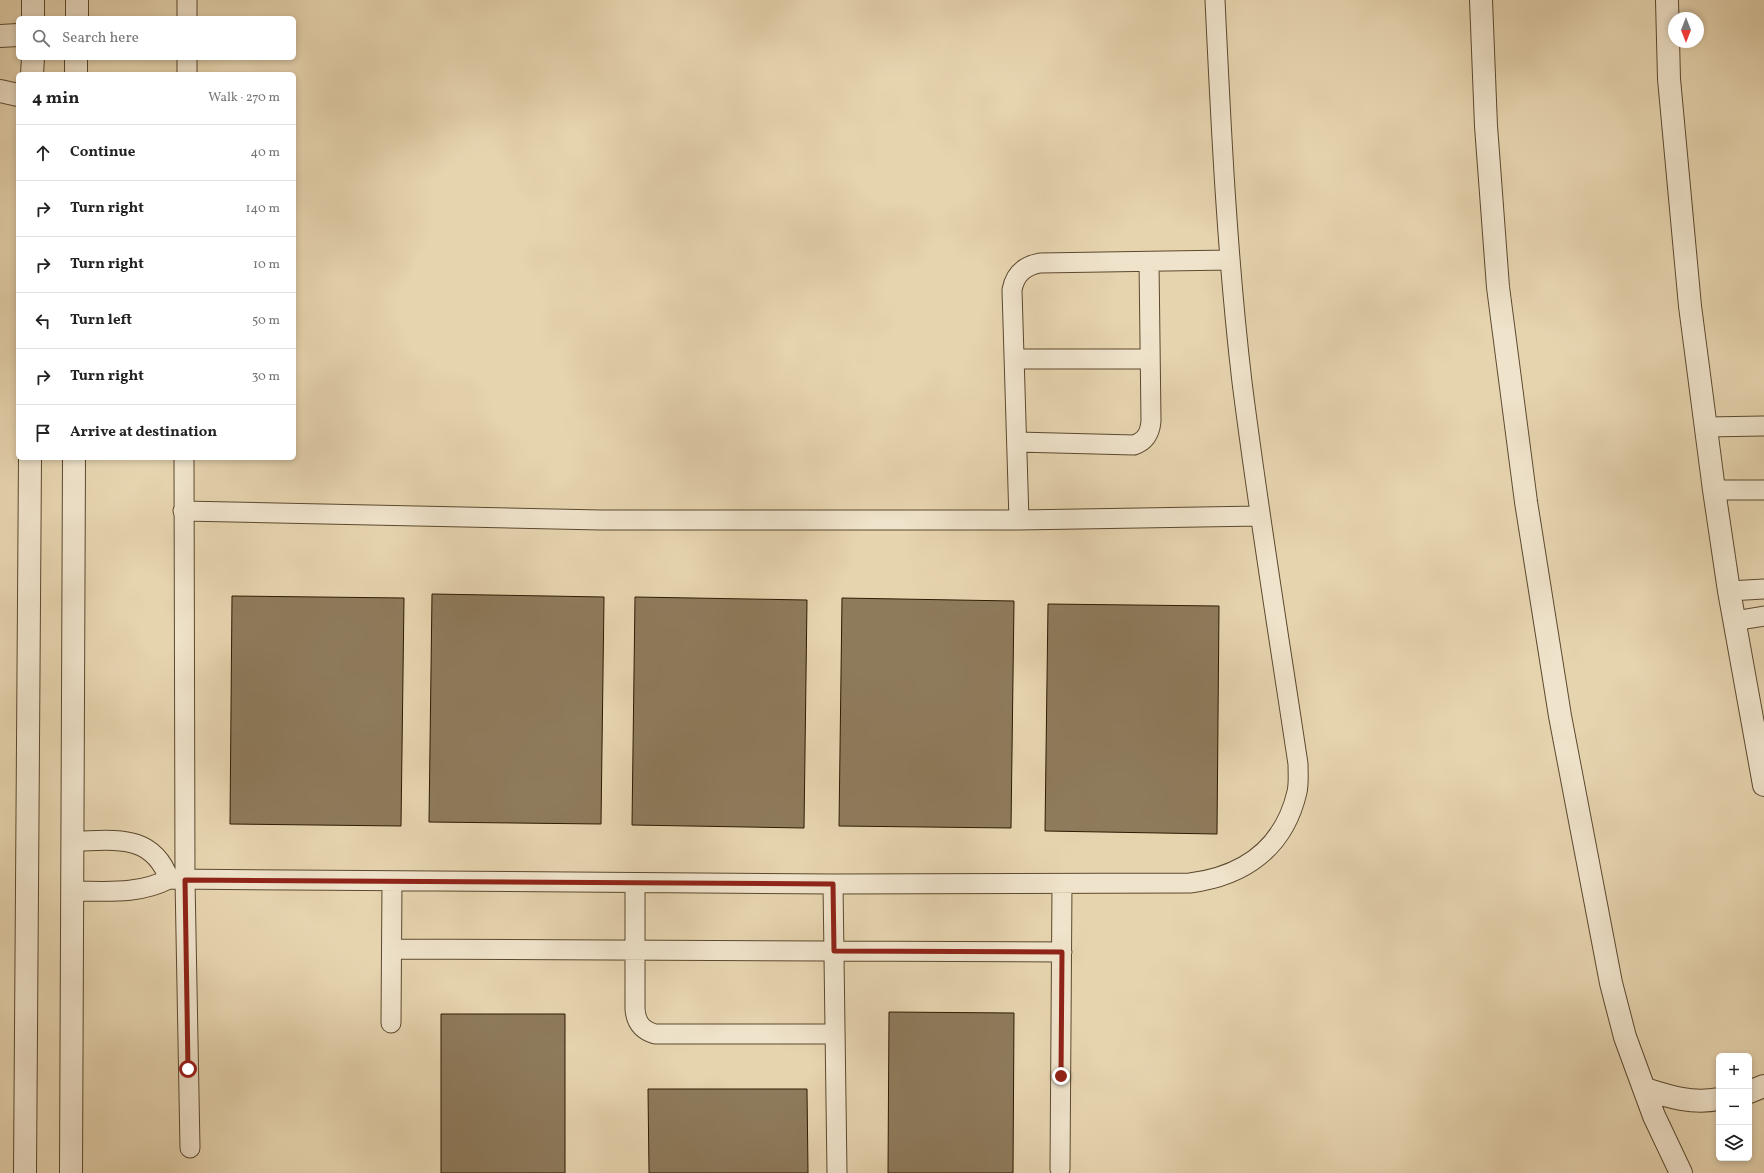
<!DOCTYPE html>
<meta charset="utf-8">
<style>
body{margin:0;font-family:Vollkorn,serif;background:#f6f6f6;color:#222}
.controls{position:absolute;right:12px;bottom:12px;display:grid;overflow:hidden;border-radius:6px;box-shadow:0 2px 6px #0003}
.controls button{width:36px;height:36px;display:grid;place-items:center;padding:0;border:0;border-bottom:1px solid #e0e0e0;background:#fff;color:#222;font:20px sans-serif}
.compass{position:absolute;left:1668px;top:12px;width:36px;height:36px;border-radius:50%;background:#fff;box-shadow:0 2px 6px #0003;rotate:180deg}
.stop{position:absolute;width:12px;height:12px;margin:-9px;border:3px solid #8f2418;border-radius:50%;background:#fff}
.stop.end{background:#8f2418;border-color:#fff;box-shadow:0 1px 4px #0008}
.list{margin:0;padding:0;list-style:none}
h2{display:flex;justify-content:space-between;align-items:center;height:52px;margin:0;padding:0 16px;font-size:17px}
h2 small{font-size:13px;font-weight:400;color:#767676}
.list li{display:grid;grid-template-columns:26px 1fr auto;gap:12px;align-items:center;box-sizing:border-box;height:56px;padding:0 16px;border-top:1px solid #e0e0e0}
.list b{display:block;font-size:15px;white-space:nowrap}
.list em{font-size:13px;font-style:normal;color:#767676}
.icon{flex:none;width:22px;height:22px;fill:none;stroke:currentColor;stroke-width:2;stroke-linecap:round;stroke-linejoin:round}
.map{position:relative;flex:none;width:1764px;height:1173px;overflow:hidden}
.search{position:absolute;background:#fff;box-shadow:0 2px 6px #0003;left:16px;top:16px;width:280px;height:44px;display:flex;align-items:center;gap:10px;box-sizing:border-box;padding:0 14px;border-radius:6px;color:#767676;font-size:15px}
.panel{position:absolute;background:#fff;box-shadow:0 2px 6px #0003;left:16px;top:72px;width:280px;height:388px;border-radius:6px}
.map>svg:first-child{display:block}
</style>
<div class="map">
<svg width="1764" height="1173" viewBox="0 0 1764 1173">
<rect width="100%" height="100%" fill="#e6d4af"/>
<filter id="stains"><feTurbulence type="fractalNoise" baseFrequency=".005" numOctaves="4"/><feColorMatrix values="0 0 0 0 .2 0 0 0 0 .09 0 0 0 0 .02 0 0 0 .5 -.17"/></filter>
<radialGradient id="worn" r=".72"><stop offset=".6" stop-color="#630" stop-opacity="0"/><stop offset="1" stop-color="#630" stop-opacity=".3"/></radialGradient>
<path fill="#8e7b5c" stroke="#2e1b03" d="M 432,594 L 604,597 L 601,824 L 429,822 Z
M 232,596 L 404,598 L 401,826 L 230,824 Z
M 635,597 L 807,600 L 804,828 L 632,825 Z
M 842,598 L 1014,601 L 1011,828 L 839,826 Z
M 1048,604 L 1219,606 L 1217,834 L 1045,831 Z
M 889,1012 L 1014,1013 L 1013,1173 L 888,1173 Z
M 441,1014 L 565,1014 L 565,1173 L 441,1173 Z
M 648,1089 L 807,1089 L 808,1173 L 649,1173 Z"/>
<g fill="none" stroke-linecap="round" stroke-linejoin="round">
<g stroke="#5c492e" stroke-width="21">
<path id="service" d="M 187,18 L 187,0
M 187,74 L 187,58
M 1015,359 L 1150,359
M 1706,427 L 1764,426
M 1017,442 L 1134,445 C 1146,441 1150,433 1151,421 L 1149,262
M 184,458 L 185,880 L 190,1148
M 1714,490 L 1764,490
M 183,511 L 601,520 L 1019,520 L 1260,516
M 1019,520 L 1012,290 C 1015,274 1024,266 1040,263 L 1230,260
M 1729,591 L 1764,589
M 1734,621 L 1764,616
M 72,841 C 113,841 152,832 169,879
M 635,883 L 635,1009 C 636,1023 642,1030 655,1034 L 835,1034
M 833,884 L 837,1173
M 72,891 C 106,891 138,895 169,879 L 833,884 L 1190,883 C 1244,876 1284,848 1297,792 C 1299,783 1298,773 1298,764 C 1279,637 1258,509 1242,382 C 1227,255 1221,127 1215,0
M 392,949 L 1062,952
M 391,1023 L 392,882
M 1060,1169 L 1062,884"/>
</g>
<g stroke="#5c492e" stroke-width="24">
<path id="minor" d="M 1481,0 L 1486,126 L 1498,287 L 1526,502 L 1560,716 L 1611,983 L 1625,1037 L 1654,1116 L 1681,1173
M 1667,0 L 1669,79 L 1690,306 L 1714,490 L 1729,591 L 1764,785
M 33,18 L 33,0
M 77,18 L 77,0
M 0,36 L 18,35
M 32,74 L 33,58
M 76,74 L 76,58
M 0,91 L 18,95
M 1645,1089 C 1670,1097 1692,1104 1719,1099
M 1749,1092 L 1764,1086
M 25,1173 L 30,458
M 71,1173 L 74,458"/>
</g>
<use href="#service" stroke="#efe3cb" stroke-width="19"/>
<use href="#minor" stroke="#efe3cb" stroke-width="22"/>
</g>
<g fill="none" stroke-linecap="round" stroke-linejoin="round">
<path stroke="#8f2418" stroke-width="5" d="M 188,1069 L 185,880 L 833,884 L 834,951 L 1062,952 L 1061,1076"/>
</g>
<rect width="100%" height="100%" filter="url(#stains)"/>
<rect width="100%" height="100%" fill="url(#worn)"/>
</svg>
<div class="controls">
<button>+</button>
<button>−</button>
<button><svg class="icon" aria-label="layers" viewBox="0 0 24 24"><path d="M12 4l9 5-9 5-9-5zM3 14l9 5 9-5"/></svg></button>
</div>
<svg class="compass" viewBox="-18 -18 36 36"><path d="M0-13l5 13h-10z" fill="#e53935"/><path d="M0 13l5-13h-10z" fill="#767676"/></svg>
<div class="stop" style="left:188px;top:1069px"></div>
<div class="stop end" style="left:1061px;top:1076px"></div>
<div class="search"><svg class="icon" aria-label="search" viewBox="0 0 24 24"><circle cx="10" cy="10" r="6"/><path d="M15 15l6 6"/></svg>Search here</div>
<section class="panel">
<h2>4 min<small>Walk · 270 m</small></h2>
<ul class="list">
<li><svg class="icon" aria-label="ahead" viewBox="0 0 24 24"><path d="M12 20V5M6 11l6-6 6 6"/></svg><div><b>Continue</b></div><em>40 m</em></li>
<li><svg class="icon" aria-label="right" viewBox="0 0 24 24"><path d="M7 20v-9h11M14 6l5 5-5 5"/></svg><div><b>Turn right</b></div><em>140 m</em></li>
<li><svg class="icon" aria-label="right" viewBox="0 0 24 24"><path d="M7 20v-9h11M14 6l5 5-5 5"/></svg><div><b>Turn right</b></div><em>10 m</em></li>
<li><svg class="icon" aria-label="left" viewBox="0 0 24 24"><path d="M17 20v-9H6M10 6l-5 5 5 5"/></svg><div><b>Turn left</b></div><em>50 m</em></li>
<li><svg class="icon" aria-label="right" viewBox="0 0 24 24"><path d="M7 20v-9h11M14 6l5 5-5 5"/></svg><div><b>Turn right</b></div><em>30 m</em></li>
<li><svg class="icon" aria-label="arrive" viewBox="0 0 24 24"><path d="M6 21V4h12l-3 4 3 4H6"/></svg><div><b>Arrive at destination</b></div></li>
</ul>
</section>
</div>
